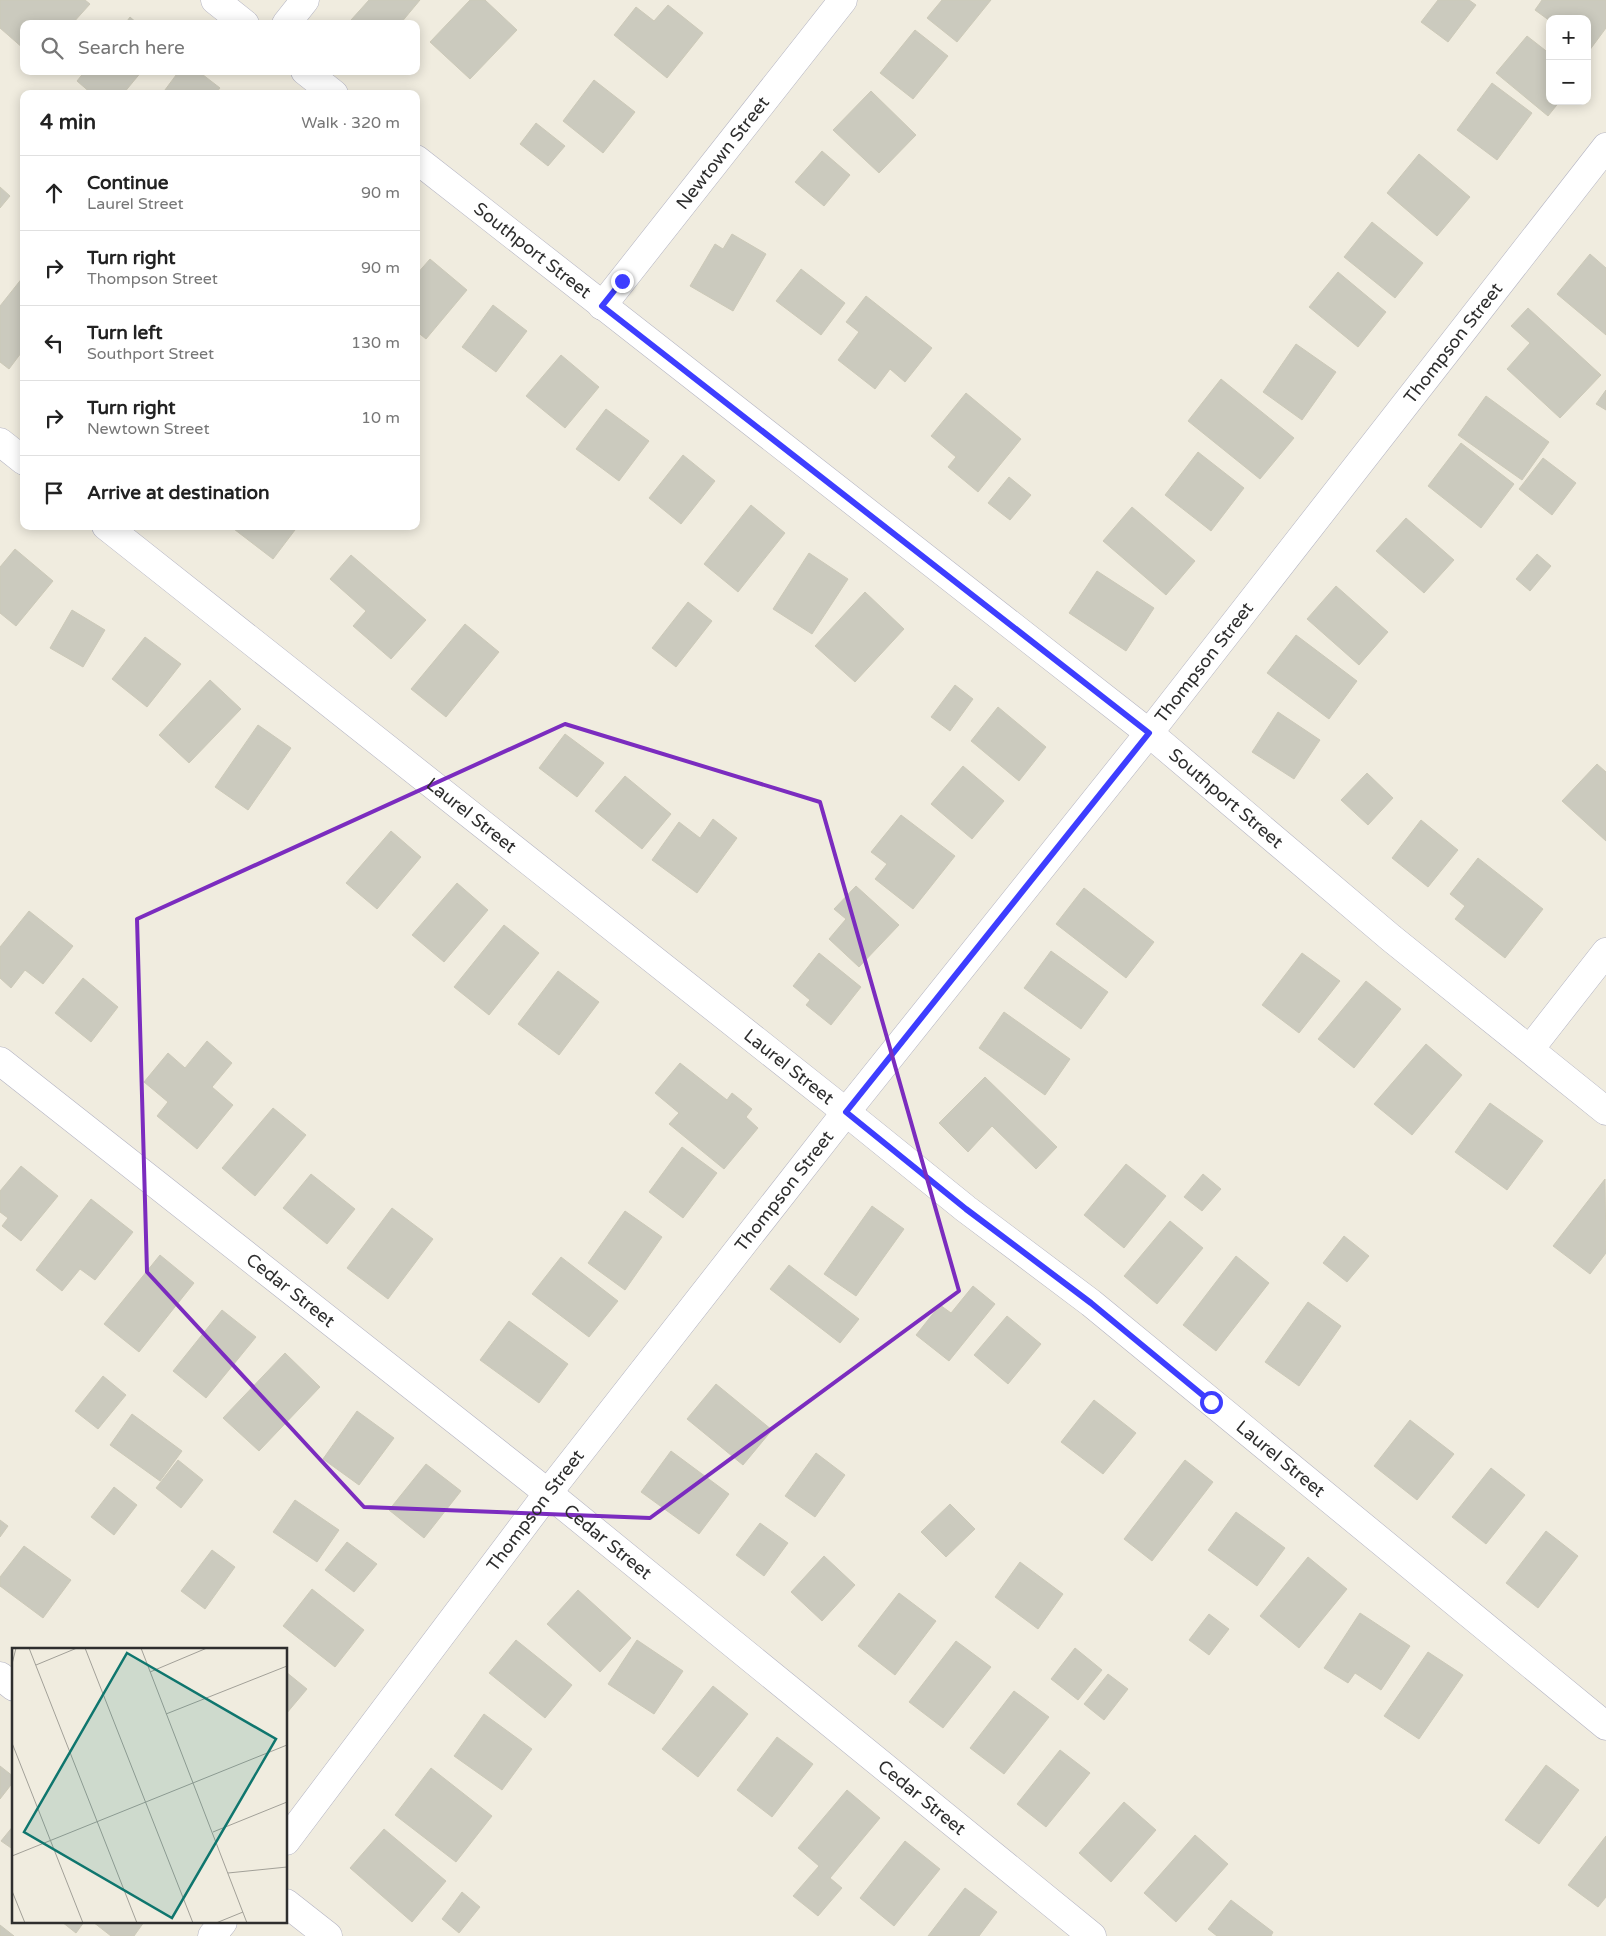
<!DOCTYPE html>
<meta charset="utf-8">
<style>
body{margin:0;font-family:"Varela Round",sans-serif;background:#f2f2f2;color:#222}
.controls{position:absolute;right:15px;top:15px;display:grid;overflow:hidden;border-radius:10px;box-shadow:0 2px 12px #0003}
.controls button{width:45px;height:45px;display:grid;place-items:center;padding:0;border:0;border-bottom:1px solid #e0e0e0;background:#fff;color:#222;font:25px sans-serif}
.stop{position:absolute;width:15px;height:15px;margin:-11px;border:4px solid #3e3eff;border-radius:50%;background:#fff}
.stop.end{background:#3e3eff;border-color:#fff;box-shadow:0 1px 5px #0008}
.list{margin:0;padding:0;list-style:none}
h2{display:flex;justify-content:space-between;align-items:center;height:65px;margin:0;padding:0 20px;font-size:21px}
h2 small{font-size:16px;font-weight:400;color:#767676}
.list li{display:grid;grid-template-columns:32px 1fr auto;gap:15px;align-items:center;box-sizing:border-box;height:75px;padding:0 20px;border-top:1px solid #e0e0e0}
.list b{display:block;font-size:19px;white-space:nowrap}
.list p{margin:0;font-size:16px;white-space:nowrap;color:#767676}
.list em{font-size:16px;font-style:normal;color:#767676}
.icon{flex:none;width:28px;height:28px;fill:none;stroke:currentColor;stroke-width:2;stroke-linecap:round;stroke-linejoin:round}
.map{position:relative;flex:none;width:1606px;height:1936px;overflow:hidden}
.search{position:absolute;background:#fff;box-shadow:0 2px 12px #0003;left:20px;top:20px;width:400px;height:55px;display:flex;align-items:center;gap:12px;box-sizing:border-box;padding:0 18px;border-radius:10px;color:#767676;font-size:19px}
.panel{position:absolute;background:#fff;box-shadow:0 2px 12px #0003;left:20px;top:90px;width:400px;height:440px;border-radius:10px}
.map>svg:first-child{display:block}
</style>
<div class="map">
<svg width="1606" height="1936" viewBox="0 0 1606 1936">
<rect width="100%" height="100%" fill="#f0ecdf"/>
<path fill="#cbcabe" stroke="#ccc9b8" d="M 0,0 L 85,0 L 90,4 L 72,24 L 24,24 L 24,49 L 0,28 Z
M 369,0 L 420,0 L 400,24 L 355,24 L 351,20 Z
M 470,0 L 485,0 L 517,30 L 470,79 L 430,42 Z
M 942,0 L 991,0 L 957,42 L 927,18 Z
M 1438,0 L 1469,0 L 1476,5 L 1448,42 L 1421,22 Z
M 1542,0 L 1606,0 L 1606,28 L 1589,51 L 1587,49 L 1587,19 L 1550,19 L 1550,21 L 1535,10 Z
M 668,5 L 703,33 L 667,78 L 614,35 L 636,7 L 654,21 Z
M 130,17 L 138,24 L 125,24 Z
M 915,30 L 948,56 L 913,99 L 880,73 Z
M 1527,36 L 1550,54 L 1550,101 L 1560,101 L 1548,116 L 1496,73 Z
M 85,71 L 142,71 L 123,94 L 92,94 L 77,81 Z
M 179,71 L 198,71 L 220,88 L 215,94 L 162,94 Z
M 594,80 L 635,112 L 603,153 L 563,121 Z
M 1492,83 L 1532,113 L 1497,160 L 1457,130 Z
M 871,91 L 916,135 L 879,173 L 833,130 Z
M 536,123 L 565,146 L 548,166 L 520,144 Z
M 822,151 L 850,175 L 824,206 L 795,182 Z
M 1419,154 L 1470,197 L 1437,236 L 1387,193 Z
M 0,187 L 10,196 L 0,208 Z
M 1372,222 L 1423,263 L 1395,298 L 1344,257 Z
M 732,234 L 766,254 L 733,311 L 690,286 L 715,244 L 723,249 Z
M 1590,254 L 1606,268 L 1606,335 L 1557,294 Z
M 430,259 L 467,290 L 426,339 L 416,331 L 416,275 Z
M 801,269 L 845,303 L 821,335 L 776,301 Z
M 1338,272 L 1386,312 L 1358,347 L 1309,307 Z
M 23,277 L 24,349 L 9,369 L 0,362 L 0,306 Z
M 866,296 L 932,348 L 905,382 L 890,369 L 875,389 L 838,360 L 859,332 L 846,322 Z
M 493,305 L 527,331 L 496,372 L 462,347 Z
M 1528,308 L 1601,375 L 1560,418 L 1507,369 L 1530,343 L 1511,326 Z
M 1296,344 L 1336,372 L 1302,420 L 1263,392 Z
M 561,355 L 599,387 L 565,428 L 526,396 Z
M 1221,379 L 1294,438 L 1260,479 L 1188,421 Z
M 1606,390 L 1606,410 L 1596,404 Z
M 966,393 L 1021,439 L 978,492 L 948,467 L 956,457 L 931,436 Z
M 1486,396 L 1549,442 L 1522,480 L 1458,435 Z
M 606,409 L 649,441 L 619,481 L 576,449 Z
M 1461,443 L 1514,484 L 1481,528 L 1428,486 Z
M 1198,452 L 1244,488 L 1211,531 L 1165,495 Z
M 683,455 L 715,481 L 681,524 L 649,498 Z
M 1543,458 L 1576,483 L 1552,515 L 1519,489 Z
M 1009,477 L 1031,495 L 1010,520 L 988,503 Z
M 751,505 L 785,533 L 738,592 L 704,564 Z
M 1132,507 L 1195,561 L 1166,595 L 1103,541 Z
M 1406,518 L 1454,560 L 1424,593 L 1376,551 Z
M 230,526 L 298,526 L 273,559 Z
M 15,549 L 53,581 L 16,626 L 0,613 L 0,567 Z
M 809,553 L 848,579 L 812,634 L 773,609 Z
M 1537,554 L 1551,566 L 1530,591 L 1516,579 Z
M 351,555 L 426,620 L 391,659 L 353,626 L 366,611 L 330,579 Z
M 1097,571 L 1154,608 L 1126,651 L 1069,613 Z
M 1336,586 L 1388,632 L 1359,665 L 1307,619 Z
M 865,592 L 904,629 L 855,682 L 815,646 Z
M 688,602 L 712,621 L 676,667 L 652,648 Z
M 72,610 L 105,630 L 83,667 L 50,648 Z
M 465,624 L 499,652 L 446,717 L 411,689 Z
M 1296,635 L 1357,681 L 1329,719 L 1267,673 Z
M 145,637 L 181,664 L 147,707 L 112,679 Z
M 210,680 L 241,709 L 189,763 L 159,735 Z
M 955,685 L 973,699 L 950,731 L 931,717 Z
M 998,707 L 1046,747 L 1019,781 L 971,741 Z
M 1278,712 L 1320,740 L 1294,779 L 1252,752 Z
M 258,725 L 291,748 L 248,810 L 215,787 Z
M 565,734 L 604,763 L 577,797 L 539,768 Z
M 1597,764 L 1606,772 L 1606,841 L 1562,801 Z
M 963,766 L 1004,801 L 972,839 L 931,804 Z
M 1367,773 L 1393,798 L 1368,825 L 1341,800 Z
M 625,776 L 671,814 L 642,849 L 595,811 Z
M 901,815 L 955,856 L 913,909 L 875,879 L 887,864 L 871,852 Z
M 713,819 L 737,838 L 697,893 L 652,860 L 679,822 L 700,838 Z
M 1421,820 L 1458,850 L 1428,887 L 1392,858 Z
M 391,831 L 421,857 L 377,909 L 346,883 Z
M 1478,858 L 1543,909 L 1505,958 L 1455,919 L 1465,906 L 1450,894 Z
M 457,883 L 488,910 L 444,962 L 412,935 Z
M 856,886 L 899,925 L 859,967 L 829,939 L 846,919 L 834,909 Z
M 1084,888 L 1154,942 L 1126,978 L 1056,924 Z
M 29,911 L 73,946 L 43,984 L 25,970 L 11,988 L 0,978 L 0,947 Z
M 504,925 L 539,953 L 489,1015 L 454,987 Z
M 1051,951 L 1108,992 L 1081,1029 L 1024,988 Z
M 819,953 L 861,987 L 831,1025 L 806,1005 L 810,1000 L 793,986 Z
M 1302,953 L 1340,981 L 1299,1033 L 1262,1005 Z
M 558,971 L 599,1002 L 559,1055 L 518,1024 Z
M 83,978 L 118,1007 L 91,1042 L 55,1013 Z
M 1366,981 L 1401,1009 L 1354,1068 L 1318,1039 Z
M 1004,1012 L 1070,1059 L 1045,1095 L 979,1048 Z
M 207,1041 L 232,1063 L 212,1087 L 233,1105 L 197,1149 L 157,1116 L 168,1102 L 144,1082 L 168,1053 L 185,1068 Z
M 1426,1044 L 1462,1075 L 1412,1135 L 1374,1104 Z
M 680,1063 L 727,1100 L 732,1093 L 752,1109 L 746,1117 L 758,1128 L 724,1169 L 669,1124 L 679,1113 L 655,1093 Z
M 985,1077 L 1057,1147 L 1036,1169 L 992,1126 L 968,1152 L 939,1123 Z
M 1490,1103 L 1543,1141 L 1507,1190 L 1455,1152 Z
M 273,1108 L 306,1135 L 255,1196 L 222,1168 Z
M 682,1147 L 717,1173 L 683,1218 L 649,1192 Z
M 1126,1164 L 1166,1196 L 1124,1248 L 1084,1215 Z
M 21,1166 L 58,1196 L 21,1241 L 2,1226 L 8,1218 L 0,1212 L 0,1191 Z
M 311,1174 L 355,1209 L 327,1244 L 283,1208 Z
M 1203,1174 L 1221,1189 L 1202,1211 L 1184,1197 Z
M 1605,1179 L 1606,1253 L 1590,1274 L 1553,1246 Z
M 91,1199 L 133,1232 L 95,1280 L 80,1269 L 62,1291 L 36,1270 Z
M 872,1206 L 904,1229 L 856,1296 L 824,1274 Z
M 392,1208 L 433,1239 L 388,1299 L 347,1268 Z
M 625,1211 L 662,1237 L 625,1290 L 588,1263 Z
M 1170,1221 L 1203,1248 L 1157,1304 L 1124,1276 Z
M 1344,1236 L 1369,1256 L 1347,1282 L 1323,1263 Z
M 160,1255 L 194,1283 L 139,1352 L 104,1324 Z
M 1236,1256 L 1269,1283 L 1216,1351 L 1183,1325 Z
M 561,1257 L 618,1301 L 589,1337 L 532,1294 Z
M 789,1265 L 859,1319 L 840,1343 L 770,1289 Z
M 973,1286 L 995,1304 L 949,1361 L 916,1335 L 940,1305 L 951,1313 Z
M 1308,1302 L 1341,1326 L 1299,1386 L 1265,1362 Z
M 222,1310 L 256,1337 L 206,1398 L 173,1371 Z
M 1007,1316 L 1041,1344 L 1008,1384 L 974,1355 Z
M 509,1321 L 568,1364 L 539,1403 L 480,1360 Z
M 285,1353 L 320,1387 L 259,1451 L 223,1418 Z
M 103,1376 L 126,1395 L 98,1429 L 75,1411 Z
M 716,1384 L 772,1430 L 743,1465 L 687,1419 Z
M 1094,1400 L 1136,1433 L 1103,1474 L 1061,1442 Z
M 357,1411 L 394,1438 L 359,1485 L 323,1459 Z
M 132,1414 L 182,1451 L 160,1481 L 110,1445 Z
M 1410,1420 L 1454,1454 L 1417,1500 L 1374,1466 Z
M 671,1451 L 729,1494 L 699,1534 L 641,1492 Z
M 816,1453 L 845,1475 L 815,1517 L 785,1496 Z
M 178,1460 L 203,1480 L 181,1508 L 156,1488 Z
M 1185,1460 L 1213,1482 L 1152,1561 L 1124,1539 Z
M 426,1464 L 461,1491 L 424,1538 L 389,1510 Z
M 1491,1468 L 1525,1495 L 1486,1544 L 1452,1517 Z
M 114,1487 L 137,1505 L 114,1535 L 91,1517 Z
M 295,1500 L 339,1530 L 317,1562 L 273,1532 Z
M 950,1504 L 975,1529 L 946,1557 L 921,1532 Z
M 1236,1512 L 1285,1548 L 1257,1586 L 1208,1550 Z
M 0,1520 L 8,1526 L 0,1537 Z
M 760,1523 L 788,1543 L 764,1576 L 736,1555 Z
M 1546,1531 L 1578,1556 L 1538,1608 L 1506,1583 Z
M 347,1542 L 377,1564 L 354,1592 L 325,1570 Z
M 24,1546 L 71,1580 L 43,1618 L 0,1586 L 0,1577 Z
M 212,1550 L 235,1567 L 205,1609 L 181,1591 Z
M 824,1556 L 855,1585 L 822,1621 L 791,1592 Z
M 1308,1557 L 1347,1589 L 1299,1648 L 1260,1616 Z
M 1020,1562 L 1063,1594 L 1038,1629 L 995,1597 Z
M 312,1589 L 364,1630 L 335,1667 L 283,1626 Z
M 578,1590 L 631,1638 L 600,1672 L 547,1624 Z
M 899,1593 L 936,1621 L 895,1675 L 858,1646 Z
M 1360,1613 L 1410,1646 L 1381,1690 L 1355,1673 L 1348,1683 L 1324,1668 Z
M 1209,1614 L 1229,1629 L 1209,1655 L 1189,1640 Z
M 516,1640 L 572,1685 L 545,1718 L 489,1673 Z
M 637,1640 L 683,1671 L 654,1714 L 608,1684 Z
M 956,1641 L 991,1667 L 943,1728 L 909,1702 Z
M 1075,1648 L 1102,1670 L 1078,1700 L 1051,1679 Z
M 1428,1652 L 1463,1675 L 1419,1739 L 1384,1716 Z
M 286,1672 L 307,1689 L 286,1714 Z
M 1108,1674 L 1128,1689 L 1104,1720 L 1084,1704 Z
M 713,1686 L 748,1714 L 698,1777 L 662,1749 Z
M 1014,1691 L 1049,1717 L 1004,1774 L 970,1748 Z
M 484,1714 L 532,1749 L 502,1790 L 454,1756 Z
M 777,1737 L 813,1764 L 772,1817 L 737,1790 Z
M 1060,1750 L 1090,1773 L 1046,1827 L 1017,1804 Z
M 1546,1765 L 1579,1790 L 1539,1844 L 1505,1820 Z
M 0,1766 L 14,1777 L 14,1781 L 0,1799 Z
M 431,1768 L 492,1816 L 456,1862 L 395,1815 Z
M 847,1790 L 880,1818 L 830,1878 L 842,1888 L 818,1916 L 793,1896 L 819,1866 L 798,1848 Z
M 1124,1802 L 1156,1830 L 1111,1882 L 1079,1853 Z
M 14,1825 L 14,1850 L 1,1841 Z
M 384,1829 L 446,1881 L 412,1922 L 350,1868 Z
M 1195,1835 L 1228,1864 L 1176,1922 L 1144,1893 Z
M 1606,1836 L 1606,1897 L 1598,1907 L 1568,1885 Z
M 905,1841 L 940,1869 L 894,1926 L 860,1898 Z
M 965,1888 L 997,1912 L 979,1936 L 928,1936 Z
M 462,1892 L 480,1907 L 459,1933 L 442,1919 Z
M 1231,1900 L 1273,1932 L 1271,1936 L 1217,1936 L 1208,1929 Z
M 62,1922 L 84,1922 L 76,1933 Z
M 93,1922 L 144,1922 L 134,1936 L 111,1936 Z
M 0,1925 L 14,1936 L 0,1936 Z"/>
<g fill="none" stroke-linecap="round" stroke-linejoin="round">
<g stroke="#b3b3c2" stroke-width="29">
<g id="minor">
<path d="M 215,0 L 245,24"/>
<path d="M 286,24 L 305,0"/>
<path d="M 305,71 L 334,94"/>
<path id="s1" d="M 416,159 L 1149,733 L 1391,938 L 1606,1111"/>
<path id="s2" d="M 602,306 L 843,0"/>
<path d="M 0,442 L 24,461"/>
<path id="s3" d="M 106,526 L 846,1112 L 966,1209 L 1091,1303 L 1606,1726"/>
<path d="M 1530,1049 L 1606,952"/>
<path id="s4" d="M 0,1061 L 548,1493 L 1092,1936"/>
<path d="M 0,1676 L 14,1687"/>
<path id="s5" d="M 286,1841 L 548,1493 L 846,1112 L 1149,733 L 1606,147"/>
<path d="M 286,1903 L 328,1936"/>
<path d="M 212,1936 L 223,1922"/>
</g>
</g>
<use href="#minor" stroke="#fff" stroke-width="28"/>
</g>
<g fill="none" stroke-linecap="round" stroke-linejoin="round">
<path stroke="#3e3eff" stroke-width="6" d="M 622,281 L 602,306 L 1149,733 L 846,1112 L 966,1209 L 1091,1303 L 1211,1402"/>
</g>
<path fill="none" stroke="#7b2cbf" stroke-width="4" stroke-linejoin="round" d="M 565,724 L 820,802 L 959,1291 L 650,1518 L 364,1507 L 147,1272 L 137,919 Z"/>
<g text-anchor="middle" stroke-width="4" stroke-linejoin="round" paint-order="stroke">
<g font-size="18" fill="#2e2e2e" stroke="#fff">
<text dy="6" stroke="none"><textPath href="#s2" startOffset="195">Newtown Street</textPath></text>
<text dy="6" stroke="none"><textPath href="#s1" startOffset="148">Southport Street</textPath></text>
<text dy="6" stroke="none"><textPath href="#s5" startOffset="1899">Thompson Street</textPath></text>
<text dy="6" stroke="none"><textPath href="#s5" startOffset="1494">Thompson Street</textPath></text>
<text dy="6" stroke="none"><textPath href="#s1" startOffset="1032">Southport Street</textPath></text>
<text dy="6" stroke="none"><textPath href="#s3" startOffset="466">Laurel Street</textPath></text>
<text dy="6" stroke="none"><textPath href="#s3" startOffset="871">Laurel Street</textPath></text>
<text dy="6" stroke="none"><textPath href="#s5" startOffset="819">Thompson Street</textPath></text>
<text dy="6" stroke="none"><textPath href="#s4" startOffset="370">Cedar Street</textPath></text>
<text dy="6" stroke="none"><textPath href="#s3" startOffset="1500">Laurel Street</textPath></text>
<text dy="6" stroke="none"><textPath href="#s5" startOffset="414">Thompson Street</textPath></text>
<text dy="6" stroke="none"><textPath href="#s4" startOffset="775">Cedar Street</textPath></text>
<text dy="6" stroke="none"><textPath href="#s4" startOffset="1180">Cedar Street</textPath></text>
</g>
</g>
<g transform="translate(12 1648)">
<rect width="275" height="275" fill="#f0ecdf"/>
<path fill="none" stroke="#a2a098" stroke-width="1" d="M 17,0 L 125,275M 73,0 L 181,275M 129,0 L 235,275M 0,16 L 4,0M 24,17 L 65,0M 138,24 L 195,0M 154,66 L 275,18M 0,95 L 71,275M 201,184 L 275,154M 0,208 L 275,97M 216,225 L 275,219M 0,243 L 13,275M 204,275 L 231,264"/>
<path fill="#0f766e" fill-opacity="0.15" stroke="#0f766e" stroke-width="2.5" d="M 115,5 L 264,91 L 160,270 L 12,184 Z"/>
<rect width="275" height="275" fill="none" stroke="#2e2e2e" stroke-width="2.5"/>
</g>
</svg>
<div class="controls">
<button>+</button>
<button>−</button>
</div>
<div class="stop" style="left:1211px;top:1402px"></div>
<div class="stop end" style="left:622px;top:281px"></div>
<div class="search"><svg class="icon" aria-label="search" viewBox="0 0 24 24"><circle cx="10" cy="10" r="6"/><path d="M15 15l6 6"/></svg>Search here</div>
<section class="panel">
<h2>4 min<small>Walk · 320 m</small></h2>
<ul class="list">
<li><svg class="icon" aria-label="ahead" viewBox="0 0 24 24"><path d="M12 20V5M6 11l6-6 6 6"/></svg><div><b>Continue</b><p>Laurel Street</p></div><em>90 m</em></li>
<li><svg class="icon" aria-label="right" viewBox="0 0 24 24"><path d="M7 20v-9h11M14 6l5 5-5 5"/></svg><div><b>Turn right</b><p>Thompson Street</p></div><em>90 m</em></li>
<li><svg class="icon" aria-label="left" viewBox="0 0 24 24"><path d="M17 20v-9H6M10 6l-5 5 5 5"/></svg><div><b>Turn left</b><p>Southport Street</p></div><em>130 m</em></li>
<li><svg class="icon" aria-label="right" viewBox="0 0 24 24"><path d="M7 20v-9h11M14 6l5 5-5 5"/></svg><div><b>Turn right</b><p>Newtown Street</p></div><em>10 m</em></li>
<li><svg class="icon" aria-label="arrive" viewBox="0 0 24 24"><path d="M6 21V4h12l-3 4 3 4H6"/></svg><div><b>Arrive at destination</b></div></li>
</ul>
</section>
</div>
